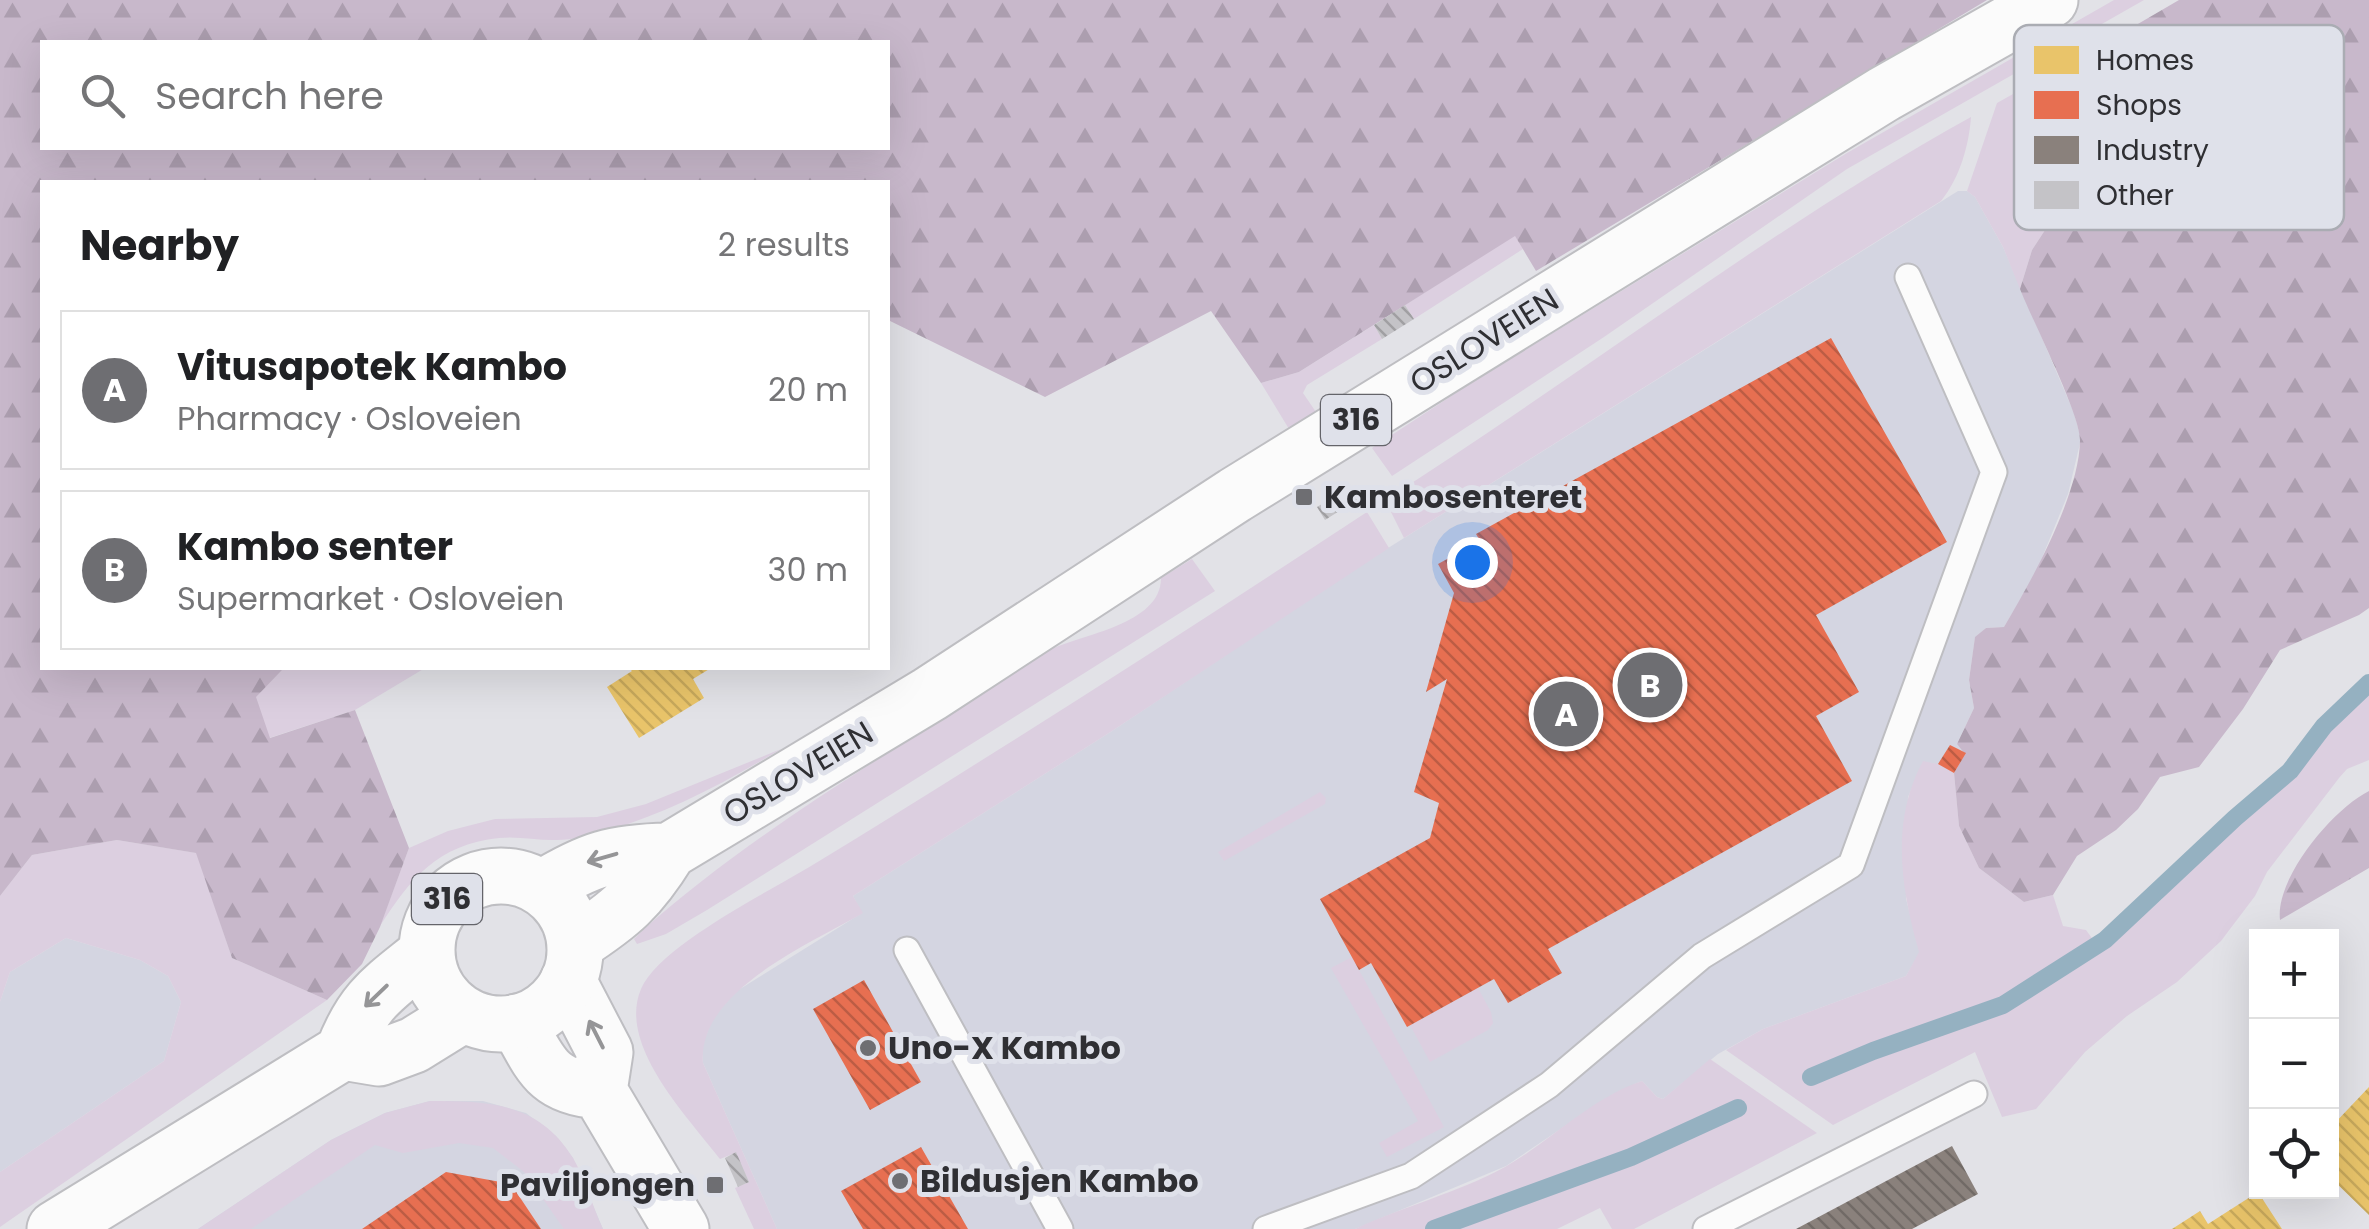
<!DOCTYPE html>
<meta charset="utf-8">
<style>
body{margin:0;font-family:Poppins,sans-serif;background:#f2f2f2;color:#202124}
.controls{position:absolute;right:30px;bottom:30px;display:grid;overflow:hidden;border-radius:0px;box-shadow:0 10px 40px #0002}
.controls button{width:90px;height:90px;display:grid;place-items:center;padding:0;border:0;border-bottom:2px solid #e0e0e0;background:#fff;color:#202124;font:50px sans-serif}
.you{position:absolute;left:1472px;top:562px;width:35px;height:35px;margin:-25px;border:8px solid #fff;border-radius:50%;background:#1a73e8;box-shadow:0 0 0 15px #1a73e833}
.badge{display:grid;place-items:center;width:65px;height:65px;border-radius:50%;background:#6e6e72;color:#fff;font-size:32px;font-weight:700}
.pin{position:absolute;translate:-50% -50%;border:5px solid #fff;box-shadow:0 2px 10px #0006}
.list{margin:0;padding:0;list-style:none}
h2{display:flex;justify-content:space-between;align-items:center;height:130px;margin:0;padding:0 40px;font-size:42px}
h2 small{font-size:32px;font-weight:400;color:#757577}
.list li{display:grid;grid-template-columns:65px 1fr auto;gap:30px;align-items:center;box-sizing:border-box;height:160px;margin:0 20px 20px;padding:0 20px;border:2px solid #e0e0e0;border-radius:0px}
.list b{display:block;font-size:38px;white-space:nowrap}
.list p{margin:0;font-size:32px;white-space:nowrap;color:#757577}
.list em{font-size:32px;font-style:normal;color:#757577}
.icon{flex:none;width:55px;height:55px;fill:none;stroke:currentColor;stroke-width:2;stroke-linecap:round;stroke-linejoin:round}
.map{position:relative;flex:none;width:2369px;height:1229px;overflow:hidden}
.search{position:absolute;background:#fff;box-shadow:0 10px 40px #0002;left:40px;top:40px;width:850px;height:110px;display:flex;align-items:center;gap:25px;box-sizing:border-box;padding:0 35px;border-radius:0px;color:#757577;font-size:38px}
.panel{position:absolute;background:#fff;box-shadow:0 10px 40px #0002;left:40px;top:180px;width:850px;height:490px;border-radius:0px}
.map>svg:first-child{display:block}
</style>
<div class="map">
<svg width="2369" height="1229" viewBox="0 0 2369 1229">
<defs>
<pattern id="forest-firs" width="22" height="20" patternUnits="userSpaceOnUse" patternTransform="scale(2.5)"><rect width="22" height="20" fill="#c8b8cb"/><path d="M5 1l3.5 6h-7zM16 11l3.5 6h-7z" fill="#ac9eaf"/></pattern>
<pattern id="homes-back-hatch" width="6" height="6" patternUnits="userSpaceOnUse" patternTransform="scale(2.5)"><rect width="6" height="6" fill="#e9c46a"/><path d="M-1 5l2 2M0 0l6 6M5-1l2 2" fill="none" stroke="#c8a95c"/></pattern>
<pattern id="shops-back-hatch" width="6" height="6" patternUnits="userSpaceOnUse" patternTransform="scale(2.5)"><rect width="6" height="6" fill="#e76f51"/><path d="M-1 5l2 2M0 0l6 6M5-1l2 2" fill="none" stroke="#bc5c44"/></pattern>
<pattern id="industry-back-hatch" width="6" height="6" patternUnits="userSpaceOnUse" patternTransform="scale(2.5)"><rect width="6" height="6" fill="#8a817c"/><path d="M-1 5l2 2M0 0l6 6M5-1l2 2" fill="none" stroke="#716a66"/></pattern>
<pattern id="building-back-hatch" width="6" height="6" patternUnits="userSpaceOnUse" patternTransform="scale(2.5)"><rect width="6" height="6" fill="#c4c3c7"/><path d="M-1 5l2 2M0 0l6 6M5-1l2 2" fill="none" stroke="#a09fa2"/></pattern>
</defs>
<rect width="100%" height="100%" fill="#e2e2e7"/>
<path fill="#d4d5e1" d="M 1958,191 L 1967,191 L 1975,197 L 2003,247 L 2074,413 L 2081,439 L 2068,494 L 2035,575 L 2004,627 L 1986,628 L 1975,638 L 1969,680 L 1974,708 L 1957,744 L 1966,753 L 1954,773 L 1942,765 L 1923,762 L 1908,797 L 1906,899 L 1920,952 L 1906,976 L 1763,1029 L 1718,1054 L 1663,1099 L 1657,1097 L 1642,1081 L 1635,1084 L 1596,1105 L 1506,1166 L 1355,1229 L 777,1229 L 703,1063 L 702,1046 L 712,1020 L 732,994 L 862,913 L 853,896 L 1112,731 L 1361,565 Z
M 66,938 L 140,960 L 168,976 L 181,1002 L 164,1061 L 0,1172 L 0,1002 L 10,972 Z
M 430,1101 L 483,1101 L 526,1113 L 556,1136 L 573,1158 L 603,1229 L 198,1229 L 331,1140 L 385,1113 Z"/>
<path fill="#dccfe0" d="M 2114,0 L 2144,0 L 1847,169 L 1604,337 L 1392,476 L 1372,448 L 1465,387 L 1847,153 Z
M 2131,28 L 2137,71 L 2130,118 L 2062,204 L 2032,250 L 2020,289 L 2003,247 L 1975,197 L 1967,191 L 1997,103 Z
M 1971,117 C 1969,145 1960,178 1941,201 L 1404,538 L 1385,500 C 1582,375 1767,230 1971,117 Z
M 1515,235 L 1523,249 L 1414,319 L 1405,305 Z
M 1374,325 L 1382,339 L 1307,385 L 1303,393 L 1316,412 L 1289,429 L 1261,383 L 1299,372 Z
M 1367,512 L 1389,548 L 1112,731 L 853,896 L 863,913 C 810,944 697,991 703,1063 L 777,1229 L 754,1229 L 735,1188 L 749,1182 L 735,1153 L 720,1159 C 688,1117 617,1045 641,989 C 659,946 770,891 811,866 C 874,828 936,789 998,750 C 1122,672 1245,592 1367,512 Z
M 1192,559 L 1215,591 L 707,910 L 666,934 L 637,944 L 634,939 L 642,931 C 727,855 823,794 919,733 C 961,706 1003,673 1047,651 C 1081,634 1161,625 1161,578 Z
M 284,668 L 425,668 L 355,710 L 269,738 L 255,697 Z
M 2369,692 L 2369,760 L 2347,769 L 2339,778 L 2267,872 L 2255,896 L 2221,941 L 2177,982 L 2127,1016 L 2085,1052 L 2036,1109 L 2002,1117 L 1975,1052 L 1833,1125 L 1726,1050 L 1763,1029 L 1906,976 L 1919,952 C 1901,888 1890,822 1923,761 L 1942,765 L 1954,773 L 1959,826 L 1979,868 L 2024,902 L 2053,895 L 2063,926 L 2086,930 L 2094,941 L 2107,947 L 2162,899 L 2168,888 L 2264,798 L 2296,774 L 2304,758 L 2317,748 L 2322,736 Z
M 781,749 C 726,782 668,813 606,831 C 590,835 569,841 553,840 C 535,840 517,836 499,838 C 437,845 411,878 380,926 L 409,848 L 448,831 L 495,819 L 597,817 L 646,804 Z
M 1320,792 L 1326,798 L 1325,804 L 1224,861 L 1218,852 Z
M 117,840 L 197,853 L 232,958 L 327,1000 L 0,1227 L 0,1172 L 164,1061 L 181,1002 L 168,976 L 140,960 L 66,938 L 10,972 L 0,1002 L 0,896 L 32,855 Z
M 1352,957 L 1444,1127 L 1387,1157 L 1379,1143 L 1418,1121 L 1331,968 Z
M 1478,988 L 1491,1012 L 1493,1023 L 1488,1030 L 1430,1062 L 1410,1025 Z
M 1710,1059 L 1817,1133 L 1634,1229 L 1612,1229 L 1600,1208 L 1557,1229 L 1355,1229 C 1404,1206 1457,1193 1505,1167 C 1551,1141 1591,1098 1642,1081 L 1657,1097 L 1663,1099 Z
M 430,1101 C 487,1101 539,1102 573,1158 C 586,1180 592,1206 603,1229 L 564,1229 L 524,1172 L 493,1148 L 459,1143 L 403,1153 L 375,1145 L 251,1229 L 198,1229 L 331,1140 L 385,1113 Z"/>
<path fill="url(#forest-firs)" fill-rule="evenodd" d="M 0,0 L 1987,0 L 1536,271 L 1515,236 L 1299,372 L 1261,383 L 1211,311 L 1045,397 L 888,320 L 888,182 L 42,182 L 42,668 L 284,668 L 256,697 L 270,738 L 355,710 L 409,848 L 380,927 L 362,964 L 327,1000 L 232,958 L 196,853 L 117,840 L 32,855 L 0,896 ZM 42,42 L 888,42 L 888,148 L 42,148 Z
M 2179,0 L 2369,0 L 2369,608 L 2359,615 L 2280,650 L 2243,709 L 2199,767 L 2160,777 L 2138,809 L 2116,830 L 2077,856 L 2053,895 L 2024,902 L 1979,868 L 1959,826 L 1954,773 L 1965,754 L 1957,744 L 1974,708 L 1969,680 L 1975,637 L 1986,628 L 2004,627 C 2032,580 2079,495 2080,441 C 2081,415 2032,320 2020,289 L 2032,250 L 2062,204 L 2130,118 L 2137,71 L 2131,28 Z
M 2369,791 L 2369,868 L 2280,920 C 2275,878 2333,809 2369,791 Z"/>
<path fill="url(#homes-back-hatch)" d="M 629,668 L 711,668 L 693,679 L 704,698 L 639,738 L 607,687 L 632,671 Z
M 2369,1087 L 2369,1215 L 2332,1179 L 2332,1126 Z
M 2258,1192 L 2282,1229 L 2172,1229 L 2200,1211 L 2208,1224 Z"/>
<path fill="url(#shops-back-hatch)" d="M 1831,338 L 1947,542 L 1816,615 L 1859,692 L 1816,716 L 1852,781 L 1548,949 L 1562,973 L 1508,1003 L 1494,979 L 1407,1027 L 1371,963 L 1359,970 L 1320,899 L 1430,838 L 1439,803 L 1414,792 L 1447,679 L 1426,692 L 1454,593 L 1438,564 L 1480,541 L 1476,534 Z
M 1950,745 L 1966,753 L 1954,773 L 1938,764 Z
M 864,980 L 921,1082 L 870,1110 L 813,1009 Z
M 921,1147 L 968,1229 L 863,1229 L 841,1191 Z
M 446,1172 L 511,1184 L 541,1229 L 362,1229 Z"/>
<path fill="url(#industry-back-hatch)" d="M 1952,1146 L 1978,1194 L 1912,1229 L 1796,1229 Z"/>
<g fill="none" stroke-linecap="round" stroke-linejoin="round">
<path stroke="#95b1c1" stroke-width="18" d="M 1811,1077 L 1873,1051 L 2003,1005 L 2105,940 L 2235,818 L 2290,771 L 2324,726 L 2369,683
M 1434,1229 L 1631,1157 L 1738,1108"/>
</g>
<path fill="url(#building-back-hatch)" d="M 1405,305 L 1414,319 L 1382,339 L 1374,325 Z
M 1349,487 L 1357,500 L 1325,520 L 1317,507 Z
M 736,1152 L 749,1182 L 738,1187 L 725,1158 Z"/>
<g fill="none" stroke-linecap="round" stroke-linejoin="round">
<g stroke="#bebec2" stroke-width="29">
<path id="lane" d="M 907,950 L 1060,1229
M 1266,1229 L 1411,1176 L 1549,1085 L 1702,956 L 1851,865 L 1994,472 L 1908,277
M 1706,1229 L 1974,1094"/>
</g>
<g stroke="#bebec2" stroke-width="59">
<path id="secondary" d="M 568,981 L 605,1052 L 599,1091 L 681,1229
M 517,1022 C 541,1064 546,1087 599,1091"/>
</g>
<g stroke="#bebec2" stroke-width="59">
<path id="primary" d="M427 950a74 74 0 1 1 148 0a74 74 0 1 1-148 0Z
M 542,888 C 590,859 612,852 669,851
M 575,944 C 621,914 640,898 669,851 L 930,694 L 1235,495 L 1884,94 L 2050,0
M 343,1052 L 379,1058 L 414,1045 L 464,1014
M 55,1229 L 343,1052 C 363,999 384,988 427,953"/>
</g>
<use href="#lane" stroke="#fbfbfb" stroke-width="25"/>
<use href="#secondary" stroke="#fbfbfb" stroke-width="55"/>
<use href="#primary" stroke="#fbfbfb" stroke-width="55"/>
</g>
<defs><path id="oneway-shaft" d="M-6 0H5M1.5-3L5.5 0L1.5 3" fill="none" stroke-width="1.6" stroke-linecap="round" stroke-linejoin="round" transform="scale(2.5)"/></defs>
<g stroke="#959597">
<use href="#oneway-shaft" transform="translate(602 858) rotate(164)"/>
<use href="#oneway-shaft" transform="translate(376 996) rotate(136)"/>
<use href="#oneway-shaft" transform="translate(596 1034) rotate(-117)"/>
</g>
<g fill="#6e6e72" stroke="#dfe1ea" stroke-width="4">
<rect x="1294" y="487" width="20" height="20" rx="5"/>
<circle cx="868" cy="1048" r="10"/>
<circle cx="900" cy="1181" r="10"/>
<rect x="705" y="1175" width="20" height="20" rx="5"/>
</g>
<g text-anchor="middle" stroke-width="10" stroke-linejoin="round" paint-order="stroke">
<g fill="#dfe1ea" stroke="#64646a" stroke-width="2.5">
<rect x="1321" y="395" width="70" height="50" rx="8"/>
<rect x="412" y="874" width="70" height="50" rx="8"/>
</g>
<g font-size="30" font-weight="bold" fill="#2f2f33">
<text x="1356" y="430">316</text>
<text x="447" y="909">316</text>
</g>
<g font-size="32" fill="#2f2f33" stroke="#dfe1ea">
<text transform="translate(1484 341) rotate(-32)" y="11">OSLOVEIEN</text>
<text transform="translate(798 773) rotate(-31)" y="11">OSLOVEIEN</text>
</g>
<g font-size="32" font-weight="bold" fill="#2f2f33" stroke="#dfe1ea" text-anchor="start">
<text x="1324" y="508">Kambosenteret</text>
<text x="888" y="1059">Uno-X Kambo</text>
<text x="920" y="1192">Bildusjen Kambo</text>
<text x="695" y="1196" text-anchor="end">Paviljongen</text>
</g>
</g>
<rect x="2014" y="25" width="330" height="205" rx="15" fill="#dfe1ea" stroke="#aaacb3" stroke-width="2.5"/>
<rect x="2034" y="46" width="45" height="28" fill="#e9c46a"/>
<rect x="2034" y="91" width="45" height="28" fill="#e76f51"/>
<rect x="2034" y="136" width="45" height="28" fill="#8a817c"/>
<rect x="2034" y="181" width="45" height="28" fill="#c4c3c7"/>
<g font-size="28" fill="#2f2f33">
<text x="2096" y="70">Homes</text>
<text x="2096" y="115">Shops</text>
<text x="2096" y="160">Industry</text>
<text x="2096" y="205">Other</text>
</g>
</svg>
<div class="controls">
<button>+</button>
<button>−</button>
<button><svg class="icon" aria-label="locate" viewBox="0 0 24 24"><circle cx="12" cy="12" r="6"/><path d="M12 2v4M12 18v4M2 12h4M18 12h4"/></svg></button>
</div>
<div class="you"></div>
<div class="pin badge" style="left:1566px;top:714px">A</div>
<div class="pin badge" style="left:1650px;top:685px">B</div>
<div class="search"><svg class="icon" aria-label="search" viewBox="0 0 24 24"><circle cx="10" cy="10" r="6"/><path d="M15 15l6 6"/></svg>Search here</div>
<section class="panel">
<h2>Nearby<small>2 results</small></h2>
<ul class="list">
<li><span class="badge">A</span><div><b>Vitusapotek Kambo</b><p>Pharmacy · Osloveien</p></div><em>20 m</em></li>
<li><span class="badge">B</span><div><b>Kambo senter</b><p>Supermarket · Osloveien</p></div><em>30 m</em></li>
</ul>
</section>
</div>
